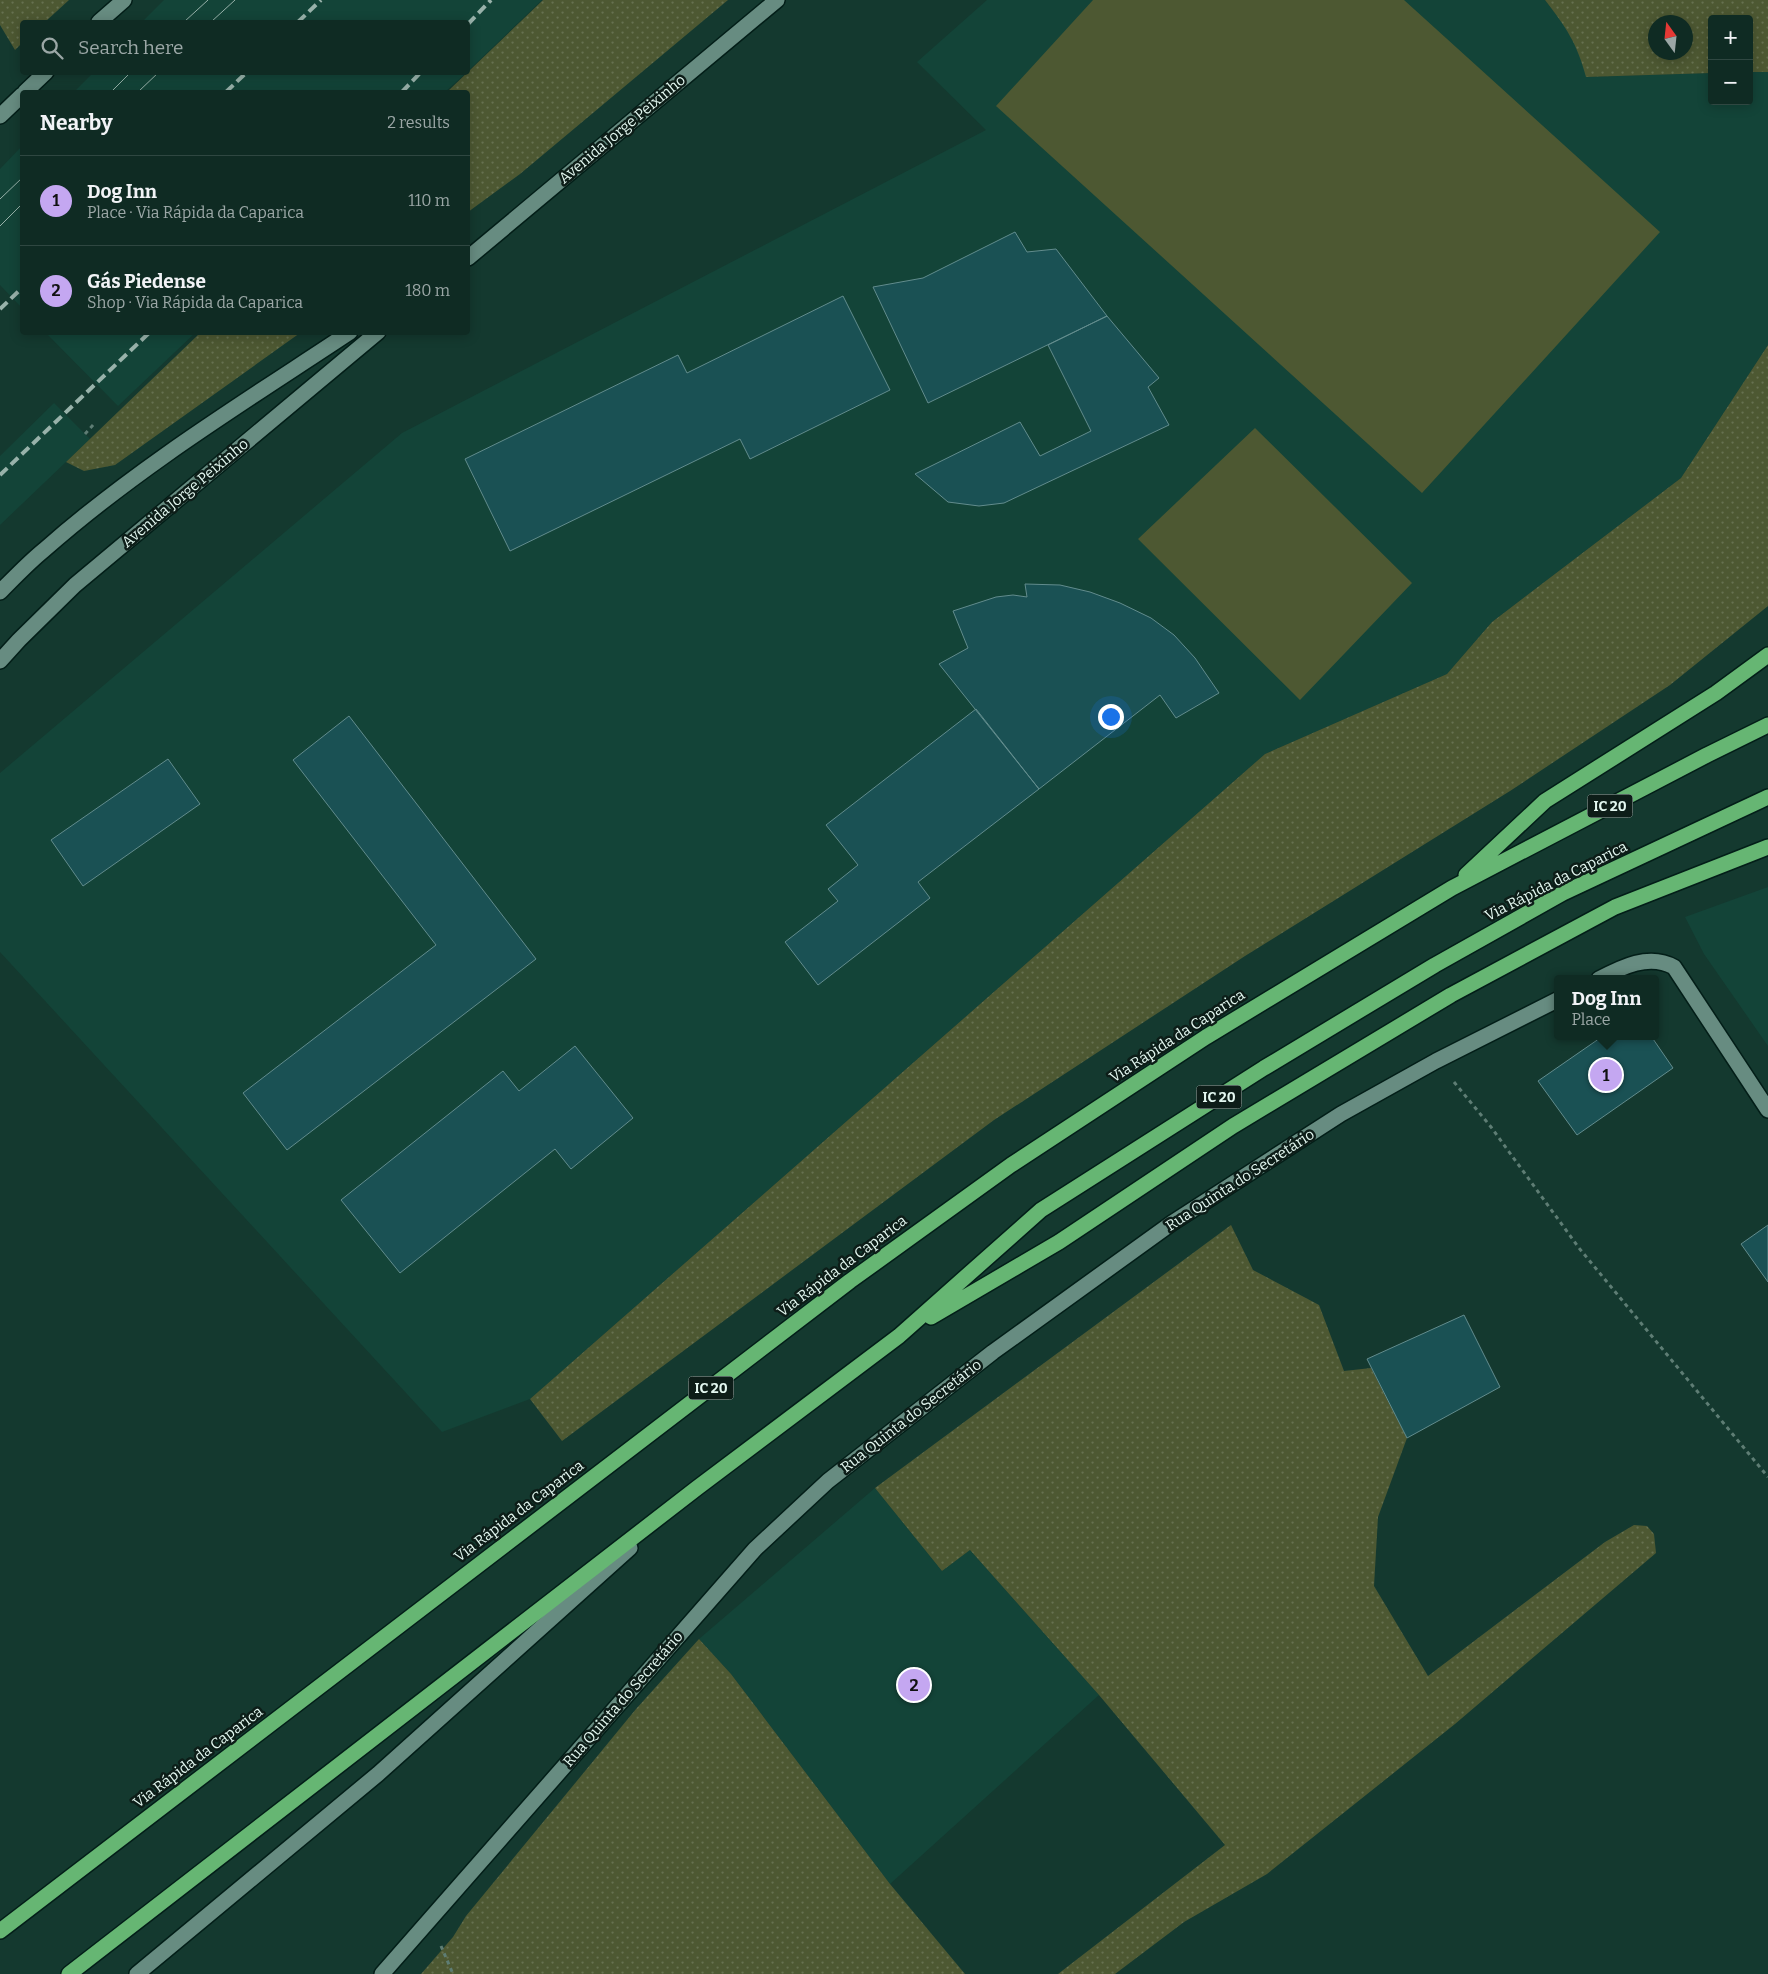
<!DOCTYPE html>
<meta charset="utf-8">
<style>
body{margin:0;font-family:Bitter,serif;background:#1d3730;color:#f1f3f6}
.controls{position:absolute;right:15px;top:15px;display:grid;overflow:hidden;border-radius:5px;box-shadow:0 2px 12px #0003}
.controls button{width:45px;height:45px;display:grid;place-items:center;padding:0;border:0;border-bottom:1px solid #2f4741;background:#0f2b23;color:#f1f3f6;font:25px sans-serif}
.compass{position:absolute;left:1648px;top:15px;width:45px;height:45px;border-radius:50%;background:#0f2b23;box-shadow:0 2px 12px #0003;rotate:345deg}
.you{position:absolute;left:1110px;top:716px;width:18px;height:18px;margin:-12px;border:4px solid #fff;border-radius:50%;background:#1a73e8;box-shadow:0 0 0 8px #1a73e833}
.badge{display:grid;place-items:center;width:32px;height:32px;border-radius:50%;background:#c4a7f1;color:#111;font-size:16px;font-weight:700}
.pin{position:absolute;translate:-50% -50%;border:2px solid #fff;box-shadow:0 1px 5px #0006}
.popup{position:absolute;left:1554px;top:975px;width:105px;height:65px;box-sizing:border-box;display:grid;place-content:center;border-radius:5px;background:#0f2b23;filter:drop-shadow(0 1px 4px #0005);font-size:16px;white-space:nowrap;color:#9ba7a6}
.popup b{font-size:19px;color:#f1f3f6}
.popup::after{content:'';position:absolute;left:50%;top:100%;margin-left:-10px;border:10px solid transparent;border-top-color:#0f2b23}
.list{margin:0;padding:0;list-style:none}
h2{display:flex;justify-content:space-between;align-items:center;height:65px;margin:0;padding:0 20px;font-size:21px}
h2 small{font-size:16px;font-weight:400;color:#9ba7a6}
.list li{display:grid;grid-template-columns:32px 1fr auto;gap:15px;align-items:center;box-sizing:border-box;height:90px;padding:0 20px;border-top:1px solid #2f4741}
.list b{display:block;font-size:19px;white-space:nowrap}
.list p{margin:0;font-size:16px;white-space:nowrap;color:#9ba7a6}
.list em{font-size:16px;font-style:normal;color:#9ba7a6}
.icon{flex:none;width:28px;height:28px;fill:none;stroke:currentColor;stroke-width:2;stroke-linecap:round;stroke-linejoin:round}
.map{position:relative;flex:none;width:1768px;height:1974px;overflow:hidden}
.search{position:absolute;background:#0f2b23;box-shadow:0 2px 12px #0003;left:20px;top:20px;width:450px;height:55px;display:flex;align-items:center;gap:12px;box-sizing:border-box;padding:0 18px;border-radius:5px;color:#9ba7a6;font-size:19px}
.panel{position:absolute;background:#0f2b23;box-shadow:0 2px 12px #0003;left:20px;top:90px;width:450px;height:245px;border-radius:5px}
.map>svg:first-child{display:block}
</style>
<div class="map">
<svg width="1768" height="1974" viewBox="0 0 1768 1974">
<defs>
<pattern id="grass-dots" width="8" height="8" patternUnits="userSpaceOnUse" patternTransform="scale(1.25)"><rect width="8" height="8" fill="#4d5832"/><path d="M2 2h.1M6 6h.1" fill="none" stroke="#667150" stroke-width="1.8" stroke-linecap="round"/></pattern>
</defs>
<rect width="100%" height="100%" fill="#14392f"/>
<path fill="#134438" d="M 164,0 L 542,0 L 468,71 L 468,22 L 142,22 Z
M 987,0 L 1545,0 L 1564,24 L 1580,53 L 1587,77 L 1712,73 L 1712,101 L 1749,101 L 1749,72 L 1768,72 L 1768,345 L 1681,478 L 1492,622 L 1447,674 L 1265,754 L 530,1399 L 442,1432 L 0,952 L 0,773 L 402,433 L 986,130 L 917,62 Z
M 94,72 L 466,72 L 466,73 L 445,92 L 74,92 Z
M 22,146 L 22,308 L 0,285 L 0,169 Z
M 46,333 L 195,333 L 118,406 Z
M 54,403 L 90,439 L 0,525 L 0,456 Z
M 1768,887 L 1768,1046 L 1704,954 L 1685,917 Z
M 875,1488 L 942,1571 L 970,1550 L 1099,1695 L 890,1884 L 731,1674 L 699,1639 Z"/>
<path fill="url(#grass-dots)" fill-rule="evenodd" d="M 0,0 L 69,0 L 45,22 L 22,22 L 22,43 L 15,50 L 0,25 Z
M 543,0 L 728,0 L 520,174 L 468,212 L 468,92 L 447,92 Z
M 1545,0 L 1768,0 L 1768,72 L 1749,72 L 1749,19 L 1712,19 L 1712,73 L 1586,77 C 1577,43 1566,27 1545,0 ZM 1656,22 L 1686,22 L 1686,52 L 1656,52 Z
M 200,333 L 300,333 L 115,465 L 84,471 L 66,462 Z
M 1768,345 L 1768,606 L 1670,685 L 1510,791 L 1245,956 L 994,1120 L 562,1441 L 530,1399 L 1265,754 L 1447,674 L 1492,622 L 1681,478 Z
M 1231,1225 L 1253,1270 L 1319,1305 L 1344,1371 L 1371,1368 L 1407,1438 L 1378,1517 L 1374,1586 L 1428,1676 L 1605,1542 L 1634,1525 L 1647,1526 L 1654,1534 L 1656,1553 L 1455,1724 L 1267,1874 L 1184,1922 L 1115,1974 L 1058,1974 L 1225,1845 L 1099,1695 L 970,1550 L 942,1571 L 875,1488 Z
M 699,1639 L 731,1674 L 890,1884 L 965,1974 L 421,1974 L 453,1937 L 466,1916 L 636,1709 Z"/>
<path fill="#4d5832" d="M 1093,0 L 1404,0 L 1660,232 L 1422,493 L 996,106 Z
M 1255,428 L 1412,583 L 1300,700 L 1138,539 Z"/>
<path fill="#1a5154" stroke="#628c8d" d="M 1015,232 L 1027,252 L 1056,249 L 1107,316 L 928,403 L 873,287 L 923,278 Z
M 843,296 L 890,390 L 750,459 L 740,439 L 510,551 L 465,459 L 678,355 L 687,373 Z
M 1107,316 L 1159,378 L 1148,387 L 1169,425 L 1004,503 L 979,506 L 948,502 L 915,474 L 1020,422 L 1040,456 L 1091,431 L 1048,345 Z
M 1025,584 L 1060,585 L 1090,592 L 1120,603 L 1151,618 L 1174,635 L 1195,658 L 1219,693 L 1176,718 L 1160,695 L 1039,789 L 939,664 L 968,648 L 953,611 L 996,597 L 1013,595 L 1027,597 Z
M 976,709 L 1039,789 L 918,882 L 930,898 L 818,985 L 785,942 L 838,901 L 828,889 L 858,865 L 826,825 Z
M 349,716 L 536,959 L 287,1150 L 243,1093 L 436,945 L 293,760 Z
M 168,759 L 200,804 L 83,886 L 51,840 Z
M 1603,1036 L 1651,1036 L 1673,1068 L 1577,1135 L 1538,1081 Z
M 575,1046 L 633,1118 L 571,1169 L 555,1149 L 400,1273 L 341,1200 L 503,1071 L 519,1091 Z
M 1768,1225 L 1768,1282 L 1741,1244 Z
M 1464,1315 L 1500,1387 L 1407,1438 L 1367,1359 Z"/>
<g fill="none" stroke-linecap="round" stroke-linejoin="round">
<g stroke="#031e18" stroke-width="18">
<path id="minor" d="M 99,22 L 124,0
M 25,92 L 46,72
M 0,116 L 22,95
M 468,258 L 777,0
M 0,592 C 14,578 28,563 44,550 C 138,467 246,401 350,332
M 0,661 L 19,640 L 75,585 L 378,332
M 1599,979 C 1622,967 1649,953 1674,967 L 1768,1110
M 137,1974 L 378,1774 L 630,1548
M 382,1974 L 755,1549 L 828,1481 L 993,1352 L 1172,1223 L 1341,1114 L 1436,1061 L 1557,1000"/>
</g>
<g stroke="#031e18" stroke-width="18">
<path id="highway" d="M 1466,875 L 1545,801 L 1716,693 L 1768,655
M 931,1317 L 1059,1242 L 1233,1126 L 1451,995 L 1615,907 L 1768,847
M 0,1931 L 850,1281 L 1011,1165 L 1206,1037 L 1452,888 L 1707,755 L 1768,725
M 69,1974 L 697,1488 L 899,1336 L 1041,1210 L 1264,1068 L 1435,965 L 1563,893 L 1768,797"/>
</g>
<path stroke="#5e7d74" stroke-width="3" stroke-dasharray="4 4" stroke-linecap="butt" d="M 85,434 L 94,424
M 1454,1082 L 1491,1127 L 1579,1248 L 1768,1477
M 441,1946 L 453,1974"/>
<use href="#minor" stroke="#678c81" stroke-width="15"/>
<use href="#highway" stroke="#66b673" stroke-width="15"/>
<path stroke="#98b2aa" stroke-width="1" d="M 184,22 L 208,0
M 211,22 L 235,0
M 111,92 L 131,72
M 138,92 L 159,72
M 0,199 L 22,178
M 0,226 L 22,204"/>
<path stroke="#98b2aa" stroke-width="4" stroke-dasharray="10 5" stroke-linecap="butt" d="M 298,22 L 321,0
M 468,24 L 491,0
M 226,92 L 247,72
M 402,92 L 421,72
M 0,309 L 22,288
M 0,475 L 150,332"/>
</g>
<g text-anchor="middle" stroke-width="5" stroke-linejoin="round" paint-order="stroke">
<g fill="#0d1d18" stroke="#a4b6b0" stroke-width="1">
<rect x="1587.5" y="794.5" width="45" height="23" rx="4"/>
<rect x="1196.5" y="1085.5" width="45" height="23" rx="4"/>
<rect x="688.5" y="1376.5" width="45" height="23" rx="4"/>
</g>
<g font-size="14" font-weight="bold" fill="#e4f8f1">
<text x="1610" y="811">IC 20</text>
<text x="1219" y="1102">IC 20</text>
<text x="711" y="1393">IC 20</text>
</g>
<g font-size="15" fill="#e4f8f1" stroke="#0d1d18">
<text transform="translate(622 129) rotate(-40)" y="5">Avenida Jorge Peixinho</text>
<text transform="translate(185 493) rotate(-40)" y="5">Avenida Jorge Peixinho</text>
<text transform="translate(1556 881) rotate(-27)" y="5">Via Rápida da Caparica</text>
<text transform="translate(1177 1036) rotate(-33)" y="5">Via Rápida da Caparica</text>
<text transform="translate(1240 1180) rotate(-33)" y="5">Rua Quinta do Secretário</text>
<text transform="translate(842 1266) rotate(-37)" y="5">Via Rápida da Caparica</text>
<text transform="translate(911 1416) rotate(-38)" y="5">Rua Quinta do Secretário</text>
<text transform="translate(519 1511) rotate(-37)" y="5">Via Rápida da Caparica</text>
<text transform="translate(623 1699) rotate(-49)" y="5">Rua Quinta do Secretário</text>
<text transform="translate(198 1757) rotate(-37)" y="5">Via Rápida da Caparica</text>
</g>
</g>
</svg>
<div class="controls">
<button>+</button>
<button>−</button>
</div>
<svg class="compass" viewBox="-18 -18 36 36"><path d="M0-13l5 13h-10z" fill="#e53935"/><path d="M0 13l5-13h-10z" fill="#9ba7a6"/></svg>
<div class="you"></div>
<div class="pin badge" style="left:1606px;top:1075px">1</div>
<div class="popup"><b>Dog Inn</b>Place</div>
<div class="pin badge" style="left:914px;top:1685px">2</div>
<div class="search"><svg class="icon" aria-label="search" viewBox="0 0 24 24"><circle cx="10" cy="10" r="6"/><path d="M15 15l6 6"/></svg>Search here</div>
<section class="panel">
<h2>Nearby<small>2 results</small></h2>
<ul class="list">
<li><span class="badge">1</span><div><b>Dog Inn</b><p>Place · Via Rápida da Caparica</p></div><em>110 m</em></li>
<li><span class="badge">2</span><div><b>Gás Piedense</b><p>Shop · Via Rápida da Caparica</p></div><em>180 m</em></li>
</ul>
</section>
</div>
